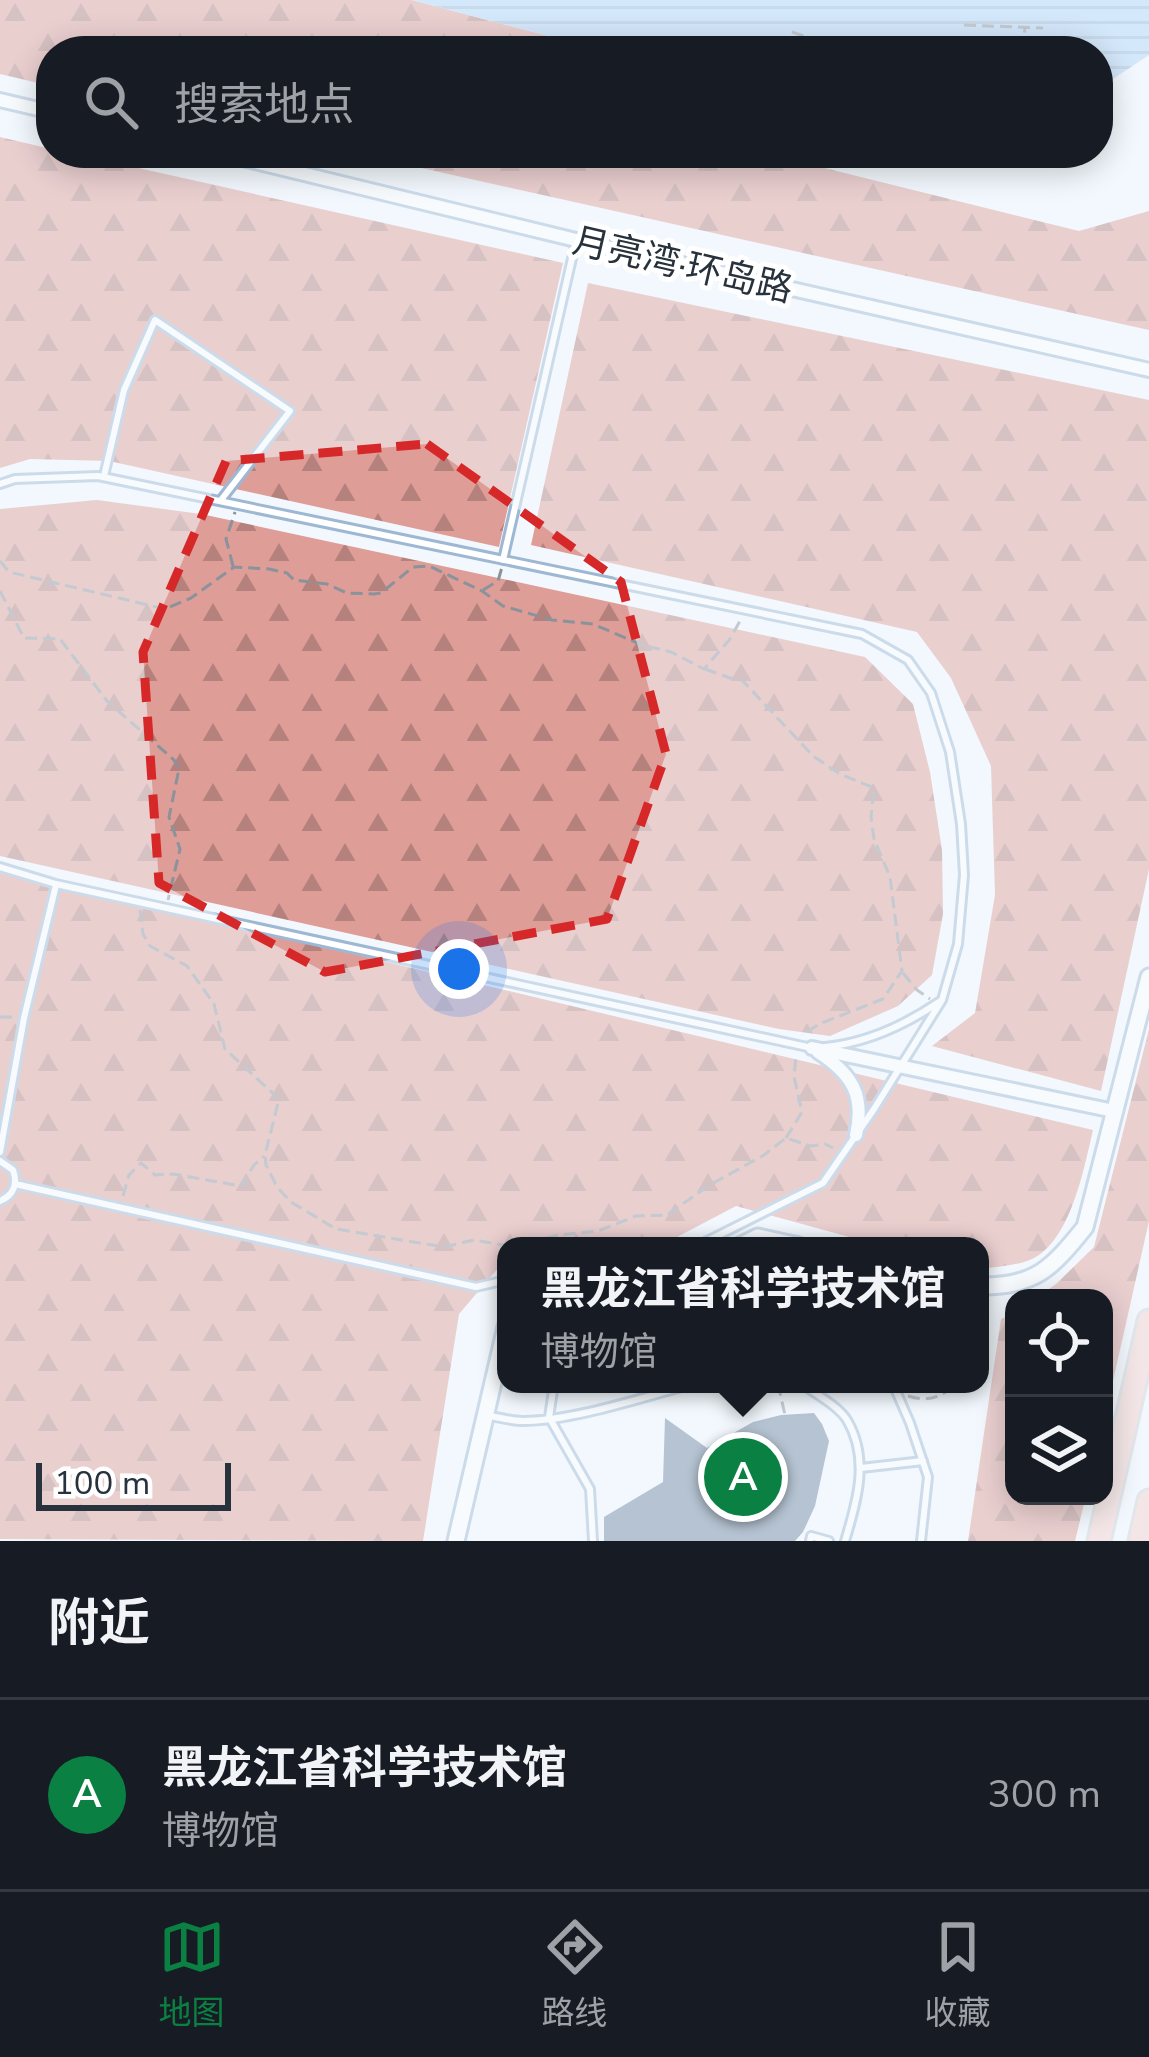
<!DOCTYPE html>
<html lang="zh">
<meta charset="utf-8">
<style>
body{margin:0;font-family:"Nunito Sans","Noto Sans SC",sans-serif;background:#242831;color:#f1f3f6}
.controls{position:absolute;right:36px;bottom:36px;display:grid;overflow:hidden;border-radius:24px;box-shadow:0 6px 30px #0003}
.controls button{width:108px;height:108px;display:grid;place-items:center;padding:0;border:0;border-bottom:3px solid #363941;background:#171b24;color:#f1f3f6;font:60px sans-serif}
.scale{position:absolute;left:36px;bottom:30px;width:195px;box-sizing:border-box;padding-left:12px;border:6px solid #27323c;border-top:0;font-size:33px;line-height:42px;white-space:nowrap;color:#27323c;-webkit-text-stroke:9px #fff;paint-order:stroke}
.you{position:absolute;left:459px;top:969px;width:42px;height:42px;margin:-30px;border:9px solid #fff;border-radius:50%;background:#1a73e8;box-shadow:0 0 0 18px #1a73e833}
.badge{display:grid;place-items:center;width:78px;height:78px;border-radius:50%;background:#0b8043;color:#fff;font-size:39px;font-weight:700}
.pin{position:absolute;translate:-50% -50%;border:6px solid #fff;box-shadow:0 3px 12px #0006}
.popup{position:absolute;left:497px;top:1237px;width:492px;height:156px;box-sizing:border-box;display:grid;place-content:center;border-radius:24px;background:#171b24;filter:drop-shadow(0 3px 9px #0005);font-size:39px;white-space:nowrap;color:#9ea1a6}
.popup b{font-size:45px;color:#f1f3f6}
.popup::after{content:'';position:absolute;left:50%;top:100%;margin-left:-24px;border:24px solid transparent;border-top-color:#171b24}
.list{margin:0;padding:0;list-style:none}
h2{display:flex;justify-content:space-between;align-items:center;height:156px;margin:0;padding:0 48px;font-size:51px}
h2 small{font-size:39px;font-weight:400;color:#9ea1a6}
.list li{display:grid;grid-template-columns:78px 1fr auto;gap:36px;align-items:center;box-sizing:border-box;height:192px;padding:0 48px;border-top:3px solid #363941}
.list b{display:block;font-size:45px;white-space:nowrap}
.list p{margin:0;font-size:39px;white-space:nowrap;color:#9ea1a6}
.list em{font-size:39px;font-style:normal;color:#9ea1a6}
.icon{flex:none;width:66px;height:66px;fill:none;stroke:currentColor;stroke-width:2;stroke-linecap:round;stroke-linejoin:round}
.map{position:relative;flex:none;width:1149px;height:1541px;overflow:hidden}
.search{position:absolute;background:#171b24;box-shadow:0 6px 30px #0003;left:36px;right:36px;top:36px;height:132px;display:flex;align-items:center;gap:30px;box-sizing:border-box;padding:0 42px;border-radius:48px;color:#9ea1a6;font-size:45px}
.sheet{height:348px;background:#171b24}
nav{display:flex;justify-content:space-around;align-items:center;box-sizing:border-box;height:168px;border-top:3px solid #363941;background:#171b24;font-size:33px;color:#9ea1a6}
nav a{display:grid;justify-items:center;gap:6px}
nav .on{color:#0b8043}
.map>svg:first-child{display:block}
</style>
<div class="map">
<svg width="1149" height="1541" viewBox="0 0 1149 1541">
<defs>
<pattern id="forest-firs" width="22" height="20" patternUnits="userSpaceOnUse" patternTransform="scale(3)"><rect width="22" height="20" fill="#df9d98"/><path d="M5 1l3.5 6h-7zM16 11l3.5 6h-7z" fill="#b5817d"/></pattern>
<pattern id="water-rules" width="6" height="5" patternUnits="userSpaceOnUse" patternTransform="scale(3)"><rect width="6" height="5" fill="#b0d4f9"/><path d="M0 2.5h6" fill="none" stroke="#97b6d6"/></pattern>
</defs>
<rect width="100%" height="100%" fill="#f2f8fd"/>
<path fill="url(#forest-firs)" d="M 0,0 L 412,0 L 605,51 L 51,51 L 51,86 L 0,74 Z
M 0,137 L 51,149 L 51,153 L 71,153 L 563,263 L 499,547 L 109,461 L 30,459 L 0,468 Z
M 354,153 L 764,153 L 1079,231 L 1149,211 L 1149,330 Z
M 588,283 L 1149,400 L 1149,869 L 1101,1091 L 932,1046 L 975,1013 L 995,895 L 991,766 L 951,678 L 917,632 L 531,545 Z
M 97,500 L 201,514 L 865,657 L 913,704 L 930,772 L 942,850 L 943,914 L 932,975 L 898,1006 L 830,1036 L 779,1029 L 0,856 L 0,509 Z
M 0,870 L 1093,1130 C 1084,1168 1070,1247 1027,1261 C 1013,1266 995,1267 980,1269 L 980,1246 L 882,1246 L 736,1206 L 660,1246 L 506,1246 L 506,1259 L 459,1314 L 423,1541 L 0,1539 Z
M 1149,1029 L 1149,1221 L 1104,1421 L 1104,1298 L 1036,1298 L 1056,1284 L 1094,1247 Z
M 1014,1313 L 1014,1496 L 1086,1496 L 1075,1541 L 968,1541 L 1001,1319 Z"/>
<path fill="url(#water-rules)" d="M 412,0 L 1149,0 L 1149,55 L 1098,89 L 1098,51 L 605,51 Z"/>
<path fill="#6b849d" d="M 814,1413 L 822,1424 L 829,1441 L 815,1506 L 803,1532 L 795,1541 L 604,1541 L 604,1517 L 663,1482 L 665,1418 L 707,1448 L 753,1422 L 781,1415 Z"/>
<g fill="none" stroke-linecap="round" stroke-linejoin="round">
<g stroke="#9eb8d3" stroke-width="12">
<path id="service" d="M 104,476 L 124,390 L 155,320 L 290,411 L 221,500
M 0,484 L 15,479 L 98,476 L 862,634 L 908,660 L 931,693 L 950,752 L 961,824 L 964,875 L 958,944 L 942,1000 L 874,1109 L 823,1183 L 697,1246
M 503,560 L 576,241
M 0,867 L 56,884 L 812,1048
M 825,1047 C 866,1043 905,1025 939,1002
M 0,1152 L 24,1018 L 56,885
M 0,1161 L 13,1170 C 18,1184 14,1195 0,1201
M 15,1184 L 476,1287 L 506,1280
M 554,1384 L 549,1417 L 590,1489 L 593,1541
M 802,1384 C 816,1394 838,1406 847,1420 C 870,1459 857,1501 845,1541
M 893,1384 L 910,1423 L 928,1477 L 921,1541
M 485,1415 C 497,1417 511,1421 523,1421 C 573,1421 643,1397 693,1384
M 861,1468 L 923,1461
M 810,1541 L 811,1536 L 829,1541"/>
</g>
<g stroke="#9eb8d3" stroke-width="18">
<path id="minor" d="M 0,100 L 51,112
M 218,153 L 576,240 L 1149,370
M 812,1048 L 1114,1111
M 818,1052 C 852,1074 865,1095 856,1135"/>
</g>
<g stroke="#9eb8d3" stroke-width="21">
<path id="tertiary" d="M 740,1246 L 758,1237 L 799,1246
M 980,1286 C 1035,1287 1052,1268 1085,1227 L 1149,977
M 456,1541 L 506,1327"/>
</g>
<g stroke="#cfd2d4" stroke-width="27">
<path id="trunk" d="M 1099,1541 L 1149,1321
M 1140,1541 L 1149,1501"/>
</g>
<path stroke="#8a939b" stroke-width="3" stroke-dasharray="12 6" stroke-linecap="butt" d="M 964,25 L 1043,28
M 792,32 L 839,48 L 1023,51 L 1025,27
M 0,561 L 9,572 L 165,609 L 191,598 L 234,567 L 269,569 L 287,573 L 294,580 L 327,584 L 347,593 L 374,594 L 381,593 L 413,567 L 429,566 L 482,591 L 503,606 L 552,620 L 593,624 L 642,645 L 671,652 L 704,669 L 730,639 L 741,619
M 233,566 L 226,539 L 235,512
M 483,590 L 498,581 L 502,567
M 0,591 L 24,638 L 60,639 L 107,701 L 174,760 L 179,769 L 169,817 L 180,849 L 168,900
M 705,669 L 733,679 L 742,680 L 813,756 L 840,774 L 874,788 L 871,817 L 874,839 L 890,877 L 902,971 L 883,999 L 819,1024 L 802,1035
M 140,910 L 143,934 L 150,946 L 187,966 L 214,1004 L 225,1049 L 279,1099 L 265,1155 L 266,1165 L 277,1187 L 291,1202 L 336,1229 L 444,1247 L 474,1240 L 509,1246
M 903,973 L 917,990 L 930,999
M 0,1017 L 16,1017
M 786,1138 L 802,1112 L 794,1077 L 796,1055
M 123,1196 L 129,1175 L 141,1163 L 155,1175 L 173,1174 L 241,1186 L 254,1165 L 264,1156
M 511,1246 L 559,1235 L 598,1231 L 636,1216 L 667,1215 L 708,1186 L 764,1155 L 786,1138 L 811,1146 L 825,1144 L 833,1148
M 778,1384 L 785,1415
M 908,1396 C 927,1402 942,1398 955,1384"/>
<use href="#service" stroke="#fff" stroke-width="6"/>
<use href="#minor" stroke="#fff" stroke-width="12"/>
<use href="#tertiary" stroke="#fff" stroke-width="15"/>
<use href="#trunk" stroke="#f6d0cc" stroke-width="21"/>
</g>
<path d="M0 0H1149V1541H0ZM 427,444 L 621,582 L 666,754 L 607,919 L 325,972 L 159,883 L 143,652 L 226,461 Z" fill="#f2f8fd" fill-opacity=".55" fill-rule="evenodd"/>
<path fill="none" stroke="#d62828" stroke-width="9" stroke-dasharray="24 15" stroke-linejoin="round" d="M 427,444 L 621,582 L 666,754 L 607,919 L 325,972 L 159,883 L 143,652 L 226,461 Z"/>
<g text-anchor="middle" stroke-width="10" stroke-linejoin="round" paint-order="stroke">
<g font-size="36" fill="#27323c" stroke="#fff">
<text transform="translate(683 264) rotate(13)" y="13">月亮湾·环岛路</text>
</g>
</g>
</svg>
<div class="controls">
<button><svg class="icon" aria-label="locate" viewBox="0 0 24 24"><circle cx="12" cy="12" r="6"/><path d="M12 2v4M12 18v4M2 12h4M18 12h4"/></svg></button>
<button><svg class="icon" aria-label="layers" viewBox="0 0 24 24"><path d="M12 4l9 5-9 5-9-5zM3 14l9 5 9-5"/></svg></button>
</div>
<div class="scale">100 m</div>
<div class="you"></div>
<div class="pin badge" style="left:743px;top:1477px">A</div>
<div class="popup"><b>黑龙江省科学技术馆</b>博物馆</div>
<div class="search"><svg class="icon" aria-label="search" viewBox="0 0 24 24"><circle cx="10" cy="10" r="6"/><path d="M15 15l6 6"/></svg>搜索地点</div>
</div>
<section class="sheet">
<h2>附近<small></small></h2>
<ul class="list">
<li><span class="badge">A</span><div><b>黑龙江省科学技术馆</b><p>博物馆</p></div><em>300 m</em></li>
</ul>
</section>
<nav>
<a class="on"><svg class="icon" aria-label="map" viewBox="0 0 24 24"><path d="M3 6l6-2 6 2 6-2v14l-6 2-6-2-6 2zM9 4v14M15 6v14"/></svg>地图</a>
<a><svg class="icon" aria-label="directions" viewBox="0 0 24 24"><path d="M12 3l9 9-9 9-9-9zM9 14v-3h6M13 9l2 2-2 2"/></svg>路线</a>
<a><svg class="icon" aria-label="saved" viewBox="0 0 24 24"><path d="M7 4h10v16l-5-4-5 4z"/></svg>收藏</a>
</nav>
